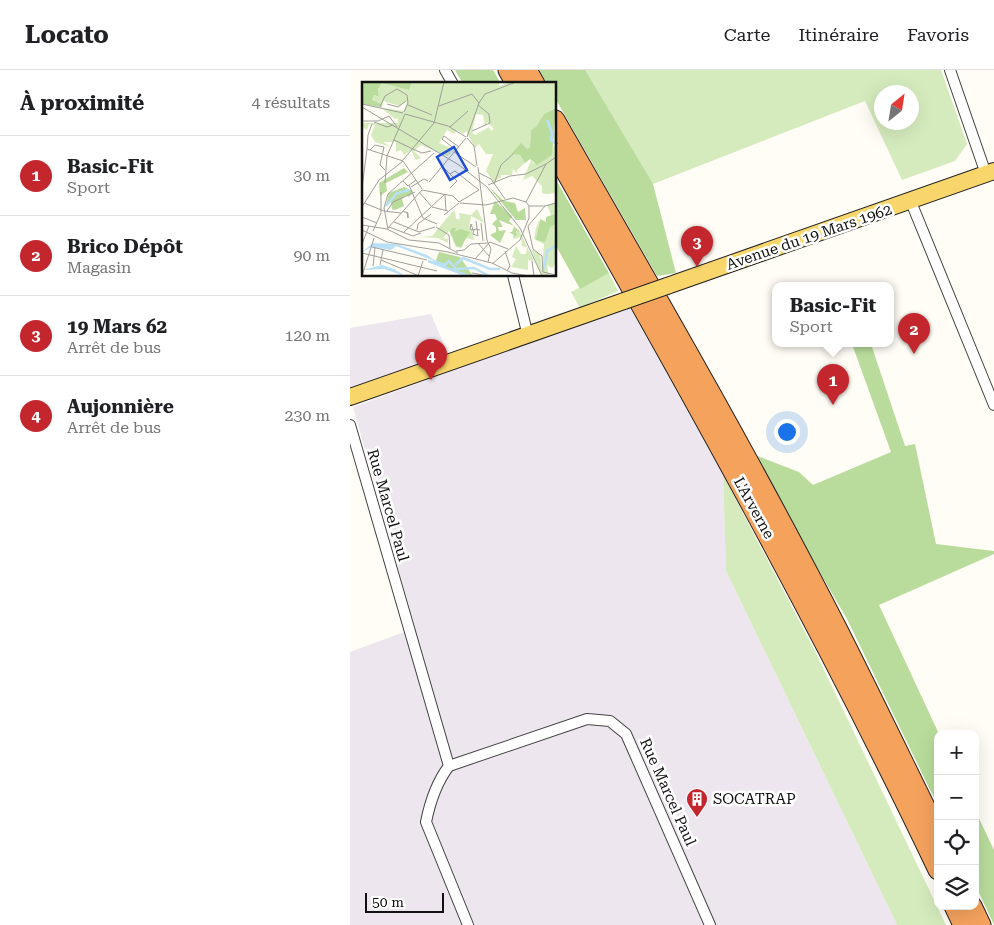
<!DOCTYPE html>
<html lang="fr">
<meta charset="utf-8">
<style>
body{margin:0;font-family:"Roboto Serif",serif;background:#f2f2f2;color:#202124}
.controls{position:absolute;right:15px;bottom:15px;display:grid;overflow:hidden;border-radius:10px;box-shadow:0 5px 20px #0002}
.controls button{width:45px;height:45px;display:grid;place-items:center;padding:0;border:0;border-bottom:1px solid #e0e0e0;background:#fff;color:#202124;font:25px sans-serif}
.compass{position:absolute;left:524px;top:15px;width:45px;height:45px;border-radius:50%;background:#fff;box-shadow:0 5px 20px #0002;rotate:30deg}
.scale{position:absolute;left:15px;bottom:12px;width:79px;box-sizing:border-box;padding-left:5px;border:2px solid #111;border-top:0;font-size:14px;line-height:18px;white-space:nowrap;color:#111;-webkit-text-stroke:4px #fff;paint-order:stroke}
.you{position:absolute;left:436px;top:361px;width:18px;height:18px;margin:-12px;border:4px solid #fff;border-radius:50%;background:#1a73e8;box-shadow:0 0 0 8px #1a73e833}
.badge{display:grid;place-items:center;width:32px;height:32px;border-radius:50%;background:#c4262e;color:#fff;font-size:16px;font-weight:700}
.pin{position:absolute;translate:-50% -41px;filter:drop-shadow(0 1px 2px #0008)}
.pin::after{content:'';position:absolute;top:26px;width:18px;height:15px;background:inherit;clip-path:polygon(0 0,100% 0,50% 100%)}
.popup{position:absolute;left:422px;top:212px;width:122px;height:65px;box-sizing:border-box;display:grid;place-content:center;border-radius:10px;background:#fff;filter:drop-shadow(0 1px 4px #0005);font-size:16px;white-space:nowrap;color:#757577}
.popup b{font-size:19px;color:#202124}
.popup::after{content:'';position:absolute;left:50%;top:100%;margin-left:-10px;border:10px solid transparent;border-top-color:#fff}
.list{margin:0;padding:0;list-style:none}
h2{display:flex;justify-content:space-between;align-items:center;height:65px;margin:0;padding:0 20px;font-size:21px}
h2 small{font-size:16px;font-weight:400;color:#757577}
.list li{display:grid;grid-template-columns:32px 1fr auto;gap:15px;align-items:center;box-sizing:border-box;height:80px;padding:0 20px;border-top:1px solid #e0e0e0}
.list b{display:block;font-size:19px;white-space:nowrap}
.list p{margin:0;font-size:16px;white-space:nowrap;color:#757577}
.list em{font-size:16px;font-style:normal;color:#757577}
.icon{flex:none;width:28px;height:28px;fill:none;stroke:currentColor;stroke-width:2;stroke-linecap:round;stroke-linejoin:round}
.map{position:relative;flex:none;width:644px;height:855px;overflow:hidden}
header{display:flex;align-items:center;gap:30px;box-sizing:border-box;height:70px;padding:0 25px;background:#fff;border-bottom:1px solid #e0e0e0}
header strong{font-size:24px}
nav{display:flex;gap:28px;margin-inline-start:auto;font-size:18px}
main{display:flex}
aside{flex:1;background:#fff}
.map>svg:first-child{display:block}
</style>
<header>
<strong>Locato</strong>
<nav><a>Carte</a><a>Itinéraire</a><a>Favoris</a></nav>
</header>
<main>
<aside>
<h2>À proximité<small>4 résultats</small></h2>
<ul class="list">
<li><span class="badge">1</span><div><b>Basic-Fit</b><p>Sport</p></div><em>30 m</em></li>
<li><span class="badge">2</span><div><b>Brico Dépôt</b><p>Magasin</p></div><em>90 m</em></li>
<li><span class="badge">3</span><div><b>19 Mars 62</b><p>Arrêt de bus</p></div><em>120 m</em></li>
<li><span class="badge">4</span><div><b>Aujonnière</b><p>Arrêt de bus</p></div><em>230 m</em></li>
</ul>
</aside>
<div class="map">
<svg width="644" height="855" viewBox="0 0 644 855">
<rect width="100%" height="100%" fill="#fffdf5"/>
<path fill="#eee6ef" d="M 279,236 L 373,405 L 376,501 L 547,855 L 0,855 L 0,582 L 65,558 L 3,337 Z
M 81,244 L 98,284 L 0,318 L 0,258 Z"/>
<path fill="#d5ebbd" fill-rule="evenodd" d="M 191,0 L 591,0 L 617,74 L 605,91 L 552,110 L 515,31 L 303,114 ZM 532,22 L 562,22 L 562,52 L 532,52 Z
M 259,203 L 268,221 L 230,238 L 221,222 Z
M 373,405 L 465,581 L 596,855 L 547,855 L 376,501 Z"/>
<path fill="#b9dc9c" d="M 105,0 L 143,0 L 151,14 L 113,14 Z
M 189,0 L 235,0 L 303,114 L 326,203 L 307,206 L 205,28 L 205,14 L 197,14 Z
M 205,108 L 259,203 L 230,219 L 205,174 Z
M 502,274 L 521,274 L 555,376 L 565,374 L 586,474 L 644,481 L 644,484 L 529,535 L 589,664 L 588,736 L 497,549 L 400,383 L 449,402 L 463,415 L 541,382 Z
M 625,740 L 644,780 L 644,855 L 625,814 Z"/>
<g fill="none" stroke-linecap="round" stroke-linejoin="round">
<g stroke="#444" stroke-width="12">
<path id="street" d="M 95,0 L 103,14
M 600,0 L 636,104
M 561,132 L 644,335
M 163,205 L 178,266
M 0,355 L 99,696 C 86,713 80,732 76,752 L 118,855
M 99,696 L 237,649 L 260,651 L 276,664 L 360,855"/>
</g>
<g stroke="#222" stroke-width="18">
<path id="primary" d="M 317,216 L 644,101
M 0,327 L 274,231"/>
</g>
<g stroke="#222" stroke-width="21">
<path id="highway" d="M 158,0 L 166,14
M 177,0 L 185,14
M 205,50 C 302,219 400,388 489,562 C 523,629 555,696 588,763
M 205,83 C 339,319 471,555 588,800
M 604,836 L 613,855
M 622,836 L 631,855"/>
</g>
<use href="#street" stroke="#fff" stroke-width="10"/>
<use href="#primary" stroke="#f9d66b" stroke-width="16"/>
<use href="#highway" stroke="#f5a25d" stroke-width="19"/>
<g stroke="#222" stroke-width="18" stroke-linecap="butt">
<path id="primary-bridge" d="M 274,231 L 317,216"/>
</g>
<use href="#primary-bridge" stroke="#f9d66b" stroke-width="16"/>
</g>
<defs>
<g id="building-pin" transform="scale(1.125)"><path d="M0 17L-7.5 6A9.5 9.5 0 1 1 7.5 6Z" fill="#c4262e" stroke="#fff"/><path d="M-4-6H4V6H1V3H-1V6H-4ZM-2.5-4.3h1.7v1.8h-1.7ZM.8-4.3h1.7v1.8H.8ZM-2.5-1h1.7V.8h-1.7ZM.8-1h1.7V.8H.8Z" fill="#fff"/></g>
</defs>
<g fill-rule="evenodd">
<use href="#building-pin" x="347" y="729"/>
</g>
<g text-anchor="middle" stroke-width="5" stroke-linejoin="round" paint-order="stroke">
<g font-size="15" fill="#111" stroke="#fff">
<text transform="translate(459 167) rotate(-19)" y="5">Avenue du 19 Mars 1962</text>
<text transform="translate(38 435) rotate(74)" y="5">Rue Marcel Paul</text>
<text transform="translate(404 438) rotate(61)" y="5">L'Arverne</text>
<text transform="translate(318 722) rotate(66)" y="5">Rue Marcel Paul</text>
</g>
<g font-size="15" fill="#111" stroke="#fff" text-anchor="start">
<text x="363" y="734">SOCATRAP</text>
</g>
</g>
<g transform="translate(12 12)">
<rect width="194" height="194" fill="#fffdf5"/>
<path d="M 50,0 L 137,0 L 137,4 L 148,0 L 190,0 L 194,3 L 194,26 L 182,32 L 174,46 L 169,48 L 168,65 L 158,73 L 163,81 L 155,88 L 155,91 L 151,87 L 150,93 L 139,93 L 139,97 L 137,96 L 132,101 L 124,89 L 131,72 L 124,72 L 117,62 L 113,66 L 104,49 L 101,52 L 95,48 L 92,52 L 85,48 L 77,61 L 93,68 L 85,74 L 59,63 L 52,69 L 59,76 L 54,78 L 49,68 L 42,73 L 39,68 L 34,70 L 34,60 L 21,60 L 29,65 L 13,60 L 9,53 L 13,43 L 7,42 L 5,48 L 0,45 L 0,41 L 36,41 L 36,36 L 33,37 L 10,18 L 11,13 L 17,15 L 16,7 L 20,1 L 47,8 ZM 21,19 L 37,24 L 45,19 L 42,29 L 20,26 ZM 114,32 L 121,33 L 123,45 L 125,40 L 132,47 L 129,49 L 127,45 L 113,53 L 110,50 ZM 190,48 L 194,52 L 194,111 L 184,112 L 180,111 L 180,104 L 170,94 L 161,98 L 169,78 L 172,82 L 193,63 ZM 194,120 L 194,181 L 190,186 L 185,183 L 187,194 L 180,194 L 169,167 L 178,172 L 180,188 L 182,162 L 172,157 L 174,146 L 177,138 L 176,151 L 192,141 L 185,123 ZM 115,127 L 122,141 L 109,134 L 107,147 L 110,148 L 112,158 L 103,156 L 100,166 L 94,165 L 87,149 L 81,156 L 86,157 L 86,161 L 76,156 L 58,155 L 70,154 L 90,130 L 93,129 L 94,137 L 98,137 L 97,131 L 109,133 ZM 156,148 L 158,150 L 172,179 L 166,178 L 166,188 L 149,185 L 154,177 L 150,175 L 154,164 L 159,172 L 164,172 L 165,165 L 160,164 L 159,155 L 151,157 Z" fill="#d5ebbd" fill-rule="evenodd"/>
<path d="M 0,0 L 50,0 L 47,8 L 20,1 L 16,7 L 17,15 L 12,13 L 10,18 L 19,22 L 18,25 L 0,22 ZM 194,26 L 190,73 L 175,83 L 168,77 L 163,81 L 158,73 L 150,71 L 159,61 L 165,67 L 168,65 L 169,48 L 174,45 L 182,32 ZM 42,86 L 46,90 L 24,101 L 25,109 L 18,114 L 17,101 ZM 126,104 L 142,119 L 153,121 L 156,130 L 163,126 L 164,138 L 154,138 ZM 42,105 L 51,109 L 47,115 L 44,113 L 40,117 L 42,124 L 33,128 L 30,127 L 29,120 L 24,123 L 27,111 ZM 133,119 L 150,134 L 147,139 L 158,150 L 154,149 L 155,153 L 151,156 L 152,153 L 147,150 L 150,150 L 152,144 L 137,138 L 141,145 L 136,145 L 137,149 L 144,148 L 138,161 L 128,153 L 134,150 L 134,145 L 130,142 L 135,137 L 133,132 L 128,132 ZM 193,132 L 194,142 L 188,145 L 183,160 L 174,158 L 178,137 L 184,140 L 184,135 ZM 90,146 L 94,146 L 93,150 L 98,147 L 108,150 L 99,165 L 94,164 L 88,149 ZM 77,170 L 98,175 L 111,194 L 77,184 L 74,178 Z" fill="#b9dc9c"/>
<path d="M 11,161 L 35,162 L 65,173 L 75,180 L 34,164 L 29,168 L 10,165 L 0,170 ZM 20,183 L 32,187 L 43,194 L 22,187 L 0,188 Z" fill="#b9e0f7"/>
<path fill="none" stroke="#b9e0f7" stroke-width="2.5" d="M 185,38 L 190,51 L 189,58 L 194,62M 24,124 L 35,111 L 47,108M 66,179 L 106,194M 71,179 L 83,183 L 87,179 L 94,187 L 112,186 L 127,194M 93,183 L 101,176 L 128,187 L 138,187M 182,187 L 185,169 L 194,164"/>
<path fill="none" stroke="#a09f9a" stroke-width="1" d="M 0,22 L 41,31M 25,22 L 36,25 L 44,19M 46,23 L 70,33M 77,24 L 110,12 L 117,21M 0,25 L 97,83 L 125,105 L 158,146 L 180,194M 18,25 L 23,14 L 35,7 L 45,13 L 46,21 L 42,30M 43,32 L 86,44 L 104,55M 0,39 L 16,39 L 27,34 L 35,45M 12,40 L 25,45 L 31,43M 88,45 L 106,29M 110,49 L 128,41 L 127,32 L 116,23M 105,55 L 117,21 L 123,12 L 154,0M 105,56 L 112,64 L 115,84M 32,58 L 53,68M 5,67 L 6,53 L 10,42M 8,68 L 13,63 L 22,65 L 18,83 L 23,88M 53,68 L 60,71 L 69,69M 94,68 L 80,57 L 82,54 L 97,65M 92,70 L 114,85M 41,78 L 72,41 L 82,0M 41,79 L 60,107M 80,84 L 95,99 L 88,106M 116,85 L 125,158 L 129,167 L 126,180M 117,91 L 129,97 L 143,117M 88,92 L 93,89 L 117,108M 41,99 L 46,104 L 54,98M 67,100 L 104,56M 23,101 L 25,74 L 43,32M 132,102 L 139,83 L 152,71M 47,103 L 61,136 L 75,142M 126,103 L 148,94 L 164,92 L 184,82M 49,105 L 62,97 L 66,99M 0,106 L 5,67M 60,108 L 91,114 L 97,120M 57,110 L 70,125 L 86,129M 83,113 L 84,129M 97,120 L 117,108M 164,120 L 184,82 L 194,75M 2,121 L 22,129 L 39,131M 98,121 L 124,123 L 151,116 L 164,120M 167,124 L 183,124M 0,125 L 17,98 L 41,79 L 5,67M 25,129 L 31,120 L 53,110M 42,129 L 42,130 L 44,130 L 46,131 L 46,136 L 45,130M 82,133 L 97,121M 0,135 L 15,141M 32,140 L 57,150 L 73,145M 119,141 L 121,159M 0,143 L 25,147 L 60,108M 166,144 L 171,167 L 180,174 L 181,190 L 194,193M 166,144 L 183,124 L 194,121M 27,145 L 51,154 L 59,151M 74,145 L 87,153 L 88,166M 25,147 L 47,158 L 77,161 L 96,171M 26,147 L 22,126 L 26,112 L 72,71M 0,148 L 25,160 L 86,170 L 130,181 L 150,191 L 167,194M 55,148 L 56,142 L 69,132M 111,148 L 109,142 L 108,147 L 110,148 L 111,148 L 114,147 L 118,148M 112,148 L 111,152 L 116,154 L 114,139M 11,149 L 19,131 L 19,110M 41,151 L 83,112M 116,161 L 127,174M 0,162 L 7,144M 10,165 L 65,178M 94,169 L 102,168 L 109,162 L 126,161M 143,169 L 148,184 L 145,189M 0,171 L 75,189M 113,177 L 128,160 L 146,167M 19,178 L 57,194M 170,179 L 172,194M 130,182 L 158,158 L 167,136 L 167,124 L 164,120M 18,183 L 21,168M 11,184 L 13,166M 110,191 L 126,194M 0,194 L 12,156M 56,194 L 61,179"/>
<path fill="#1d4ed8" fill-opacity="0.15" stroke="#1d4ed8" stroke-width="2.5" d="M 92,65 L 105,88 L 88,98 L 75,75 Z"/>
<rect width="194" height="194" fill="none" stroke="#111" stroke-width="2.5"/>
</g>
</svg>
<div class="controls">
<button>+</button>
<button>−</button>
<button><svg class="icon" aria-label="locate" viewBox="0 0 24 24"><circle cx="12" cy="12" r="6"/><path d="M12 2v4M12 18v4M2 12h4M18 12h4"/></svg></button>
<button><svg class="icon" aria-label="layers" viewBox="0 0 24 24"><path d="M12 4l9 5-9 5-9-5zM3 14l9 5 9-5"/></svg></button>
</div>
<svg class="compass" viewBox="-18 -18 36 36"><path d="M0-13l5 13h-10z" fill="#e53935"/><path d="M0 13l5-13h-10z" fill="#757577"/></svg>
<div class="scale">50 m</div>
<div class="you"></div>
<div class="pin badge" style="left:483px;top:335px">1</div>
<div class="popup"><b>Basic-Fit</b>Sport</div>
<div class="pin badge" style="left:564px;top:284px">2</div>
<div class="pin badge" style="left:347px;top:197px">3</div>
<div class="pin badge" style="left:81px;top:310px">4</div>
</div>
</main>
